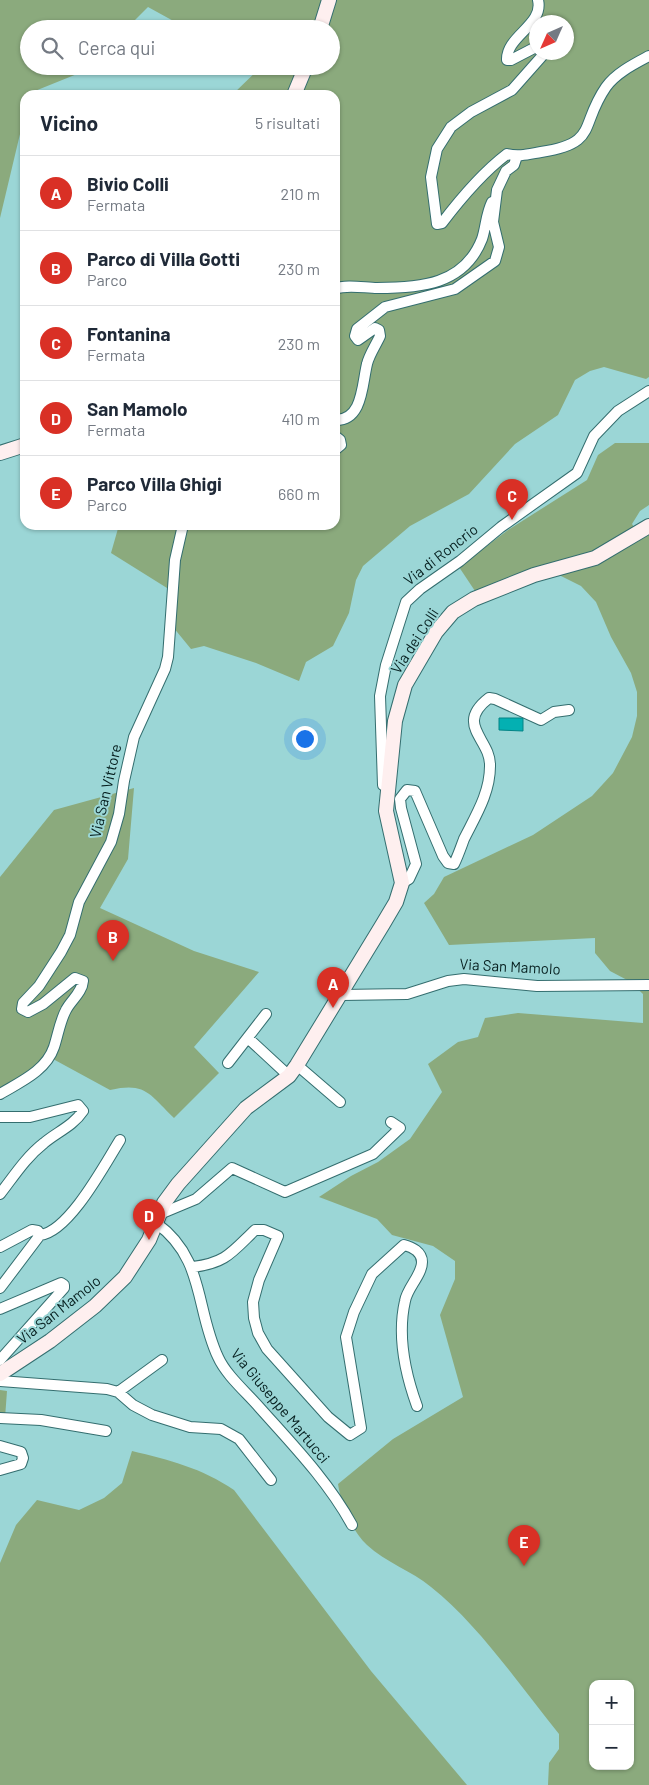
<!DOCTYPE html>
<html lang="it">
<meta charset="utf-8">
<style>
body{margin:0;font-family:Barlow,sans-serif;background:#f6f6f7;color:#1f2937}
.controls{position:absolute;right:15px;bottom:15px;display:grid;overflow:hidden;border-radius:10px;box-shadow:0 1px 4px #0004}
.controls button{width:45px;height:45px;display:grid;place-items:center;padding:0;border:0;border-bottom:1px solid #e0e1e3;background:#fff;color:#1f2937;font:25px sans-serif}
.compass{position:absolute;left:529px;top:15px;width:45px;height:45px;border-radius:50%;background:#fff;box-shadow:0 1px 4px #0004;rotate:225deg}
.you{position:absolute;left:304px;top:738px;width:18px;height:18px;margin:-12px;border:4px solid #fff;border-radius:50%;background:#1a73e8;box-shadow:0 0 0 8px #1a73e833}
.badge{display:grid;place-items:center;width:32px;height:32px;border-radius:50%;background:#d93025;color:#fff;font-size:16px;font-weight:700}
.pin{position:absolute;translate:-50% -41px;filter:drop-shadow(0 1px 2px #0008)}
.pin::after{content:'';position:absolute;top:26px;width:18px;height:15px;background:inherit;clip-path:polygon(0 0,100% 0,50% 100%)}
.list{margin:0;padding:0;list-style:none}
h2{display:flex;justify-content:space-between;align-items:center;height:65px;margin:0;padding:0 20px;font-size:21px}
h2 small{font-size:16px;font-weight:400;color:#747a83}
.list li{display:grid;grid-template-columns:32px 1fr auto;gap:15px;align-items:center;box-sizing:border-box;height:75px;padding:0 20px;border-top:1px solid #e0e1e3}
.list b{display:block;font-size:19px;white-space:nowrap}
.list p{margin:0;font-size:16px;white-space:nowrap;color:#747a83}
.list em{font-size:16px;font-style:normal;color:#747a83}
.icon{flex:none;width:28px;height:28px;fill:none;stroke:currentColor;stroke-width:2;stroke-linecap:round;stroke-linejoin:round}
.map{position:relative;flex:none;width:649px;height:1785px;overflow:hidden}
.search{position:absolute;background:#fff;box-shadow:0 1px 4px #0004;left:20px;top:20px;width:320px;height:55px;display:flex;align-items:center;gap:12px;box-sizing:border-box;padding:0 18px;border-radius:28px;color:#747a83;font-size:19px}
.panel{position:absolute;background:#fff;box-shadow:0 1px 4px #0004;left:20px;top:90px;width:320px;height:440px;border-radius:15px}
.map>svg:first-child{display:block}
</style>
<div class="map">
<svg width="649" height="1785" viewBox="0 0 649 1785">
<rect width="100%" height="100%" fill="#9bd6d6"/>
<path fill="#8baa7d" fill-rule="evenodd" d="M 0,0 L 649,0 L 649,377 L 646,379 L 604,367 L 590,371 L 575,380 L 558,415 L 515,444 L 469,494 L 410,526 L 363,566 L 356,580 L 349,613 L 333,646 L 306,662 L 299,681 L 256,663 L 204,646 L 191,649 L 173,627 L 175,593 L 111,553 L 119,525 L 335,525 L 335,95 L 232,95 L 260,68 L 259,66 L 331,66 L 331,29 L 188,29 L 148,7 L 126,29 L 29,29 L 29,66 L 88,66 L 82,72 L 25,95 L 25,113 L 0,218 ZM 536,22 L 566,22 L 566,52 L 536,52 Z
M 615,443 L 649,443 L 649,505 L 640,511 L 632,524 L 636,530 L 649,524 L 649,1785 L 548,1785 L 549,1763 L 559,1749 L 559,1734 C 520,1686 479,1625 431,1587 C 412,1571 385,1562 367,1545 C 351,1530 341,1504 338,1484 L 393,1439 L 463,1397 L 440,1315 L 455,1279 L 455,1261 L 433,1246 L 392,1235 L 377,1219 L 319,1197 L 351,1176 L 378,1162 L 410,1139 L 442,1092 L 428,1064 L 458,1042 L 478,1037 L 485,1018 L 518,1013 L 643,1023 L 643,994 L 629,981 L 610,971 L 595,953 L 595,938 L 449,945 L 424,903 L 434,894 L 444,877 L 533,835 L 592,796 L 613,773 L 632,737 L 637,716 L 637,692 L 631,673 L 611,637 L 596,602 L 581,586 L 555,573 L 479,597 L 459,567 L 508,530 L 587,480 L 598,455 ZM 593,1684 L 630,1684 L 630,1766 L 593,1766 Z
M 134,788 L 128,859 L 100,908 L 194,951 L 259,972 L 194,1047 L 219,1073 L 174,1118 C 149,1094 146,1082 110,1090 L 53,1059 L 0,1098 L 0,877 L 54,810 Z
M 0,1390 L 7,1391 L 5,1418 L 0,1418 Z
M 132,1451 C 169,1460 202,1468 234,1490 L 371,1671 L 467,1785 L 0,1785 L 0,1563 L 16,1525 L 37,1500 L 79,1510 L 104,1498 L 122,1483 Z"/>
<path fill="#04b0b2" stroke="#058486" d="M 499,718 L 523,718 L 523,731 L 499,730 Z"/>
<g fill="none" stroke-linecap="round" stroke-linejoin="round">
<g stroke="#346e6f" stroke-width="12">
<path id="street" d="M 536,47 L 511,60 L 507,60 C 506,36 544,25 538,0
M 543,52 L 543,55 L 512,90 L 471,112 L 451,127 L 437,149 L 431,177 L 437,224 L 442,223 C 461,198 482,173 507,154 C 519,157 529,154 541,152 C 599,143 579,126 606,87 C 616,73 634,64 649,56
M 335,289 C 346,284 365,288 377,288 C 420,288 464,285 482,239 C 486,227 486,214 492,202
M 335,420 C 363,421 362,384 367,364 C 369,355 376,345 380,336 L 379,330 L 375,328 L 358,340 L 355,336 L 357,329 L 385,307 L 455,289 L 495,261 L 499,247 L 493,222 L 497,190 L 506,171 L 514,165 L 517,156
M 335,436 L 340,440 L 341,445 L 335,450
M 383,785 L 380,696 L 386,665 L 406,602 L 420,589 L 460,561 L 501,527 L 577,473 L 594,436 L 618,411 L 649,391
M 402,883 L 409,879 L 416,864 L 401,808 L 400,799 L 407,790 L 415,791 L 443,856 L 448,863 L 454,864 C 458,856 461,847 464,839 C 476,815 490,793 490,766 C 491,739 454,725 489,698 L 495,699 L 541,720 L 554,712 L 569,710
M 341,995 L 407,994 L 448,981 L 464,979 L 537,986 L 649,985
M 249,1039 L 289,1076
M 228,1063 L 266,1014
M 297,1065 L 340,1102
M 0,1094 C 20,1082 46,1071 54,1047 C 58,1035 60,1021 66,1010 C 71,1000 82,993 83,981 L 75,978 L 43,1004 L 28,1012 L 22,1009 L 23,1003 L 39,986 L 61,952 L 70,935 L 79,902 L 111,842 L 119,814 L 124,781 L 134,737 L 165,669 L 168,657 L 175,560 L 183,525
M 0,1117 L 30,1117 L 78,1105 L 83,1111 C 73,1126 57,1132 44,1143 C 26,1157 14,1176 0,1194
M 160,1214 L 196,1199 L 232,1168 L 285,1192 L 373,1154 L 400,1128 L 391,1122
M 156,1223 C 205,1258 195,1308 218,1357 C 226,1375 246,1392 259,1407 C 292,1444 328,1481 352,1525
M 40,1235 C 69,1232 105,1164 120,1140
M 0,1247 L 32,1230 L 38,1231 L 40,1235 L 0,1288
M 193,1267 C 226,1263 232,1252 255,1230 L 264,1230 L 278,1236 L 259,1280 L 253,1302 L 254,1318 L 258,1333 L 267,1349 L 328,1417 L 350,1435 L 361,1428 L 346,1337 L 354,1312 L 372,1274 L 404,1245 C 412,1247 422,1252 422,1262 C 422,1275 407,1288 405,1301 C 397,1336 405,1373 417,1406
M 0,1309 L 61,1283 L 64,1285 L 64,1288 L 0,1360
M 0,1381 L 107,1389 L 118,1392 L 133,1405 L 152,1415 L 190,1427 L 221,1429 L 239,1439 L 271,1480
M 118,1392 L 162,1360
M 0,1418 L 41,1420 L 106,1431
M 0,1446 L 21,1452 L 23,1458 L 21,1464 L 0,1470"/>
</g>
<g stroke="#346e6f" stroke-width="16">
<path id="secondary" d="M 320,29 L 329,0
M 294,95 L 306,66
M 0,453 L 25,445
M 0,1374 L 50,1341 L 95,1306 L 125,1277 L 149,1240 L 164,1203 L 178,1184 L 246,1108 L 289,1076 L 297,1065 L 383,924 L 396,902 L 402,883 L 386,811 L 395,721 L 405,685 L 436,632 L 453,612 L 474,599 L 534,575 L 595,558 L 649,526"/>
</g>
<use href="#street" stroke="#fff" stroke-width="10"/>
<use href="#secondary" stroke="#feefef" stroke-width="14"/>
</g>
<g text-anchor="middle" stroke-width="4" stroke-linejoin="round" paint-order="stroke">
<g font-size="15" fill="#061f1f" stroke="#9bd6d6">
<text transform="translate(441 555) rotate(-38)" y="5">Via di Roncrio</text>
<text transform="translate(415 641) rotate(-57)" y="5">Via dei Colli</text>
<text transform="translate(106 791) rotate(-77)" y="5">Via San Vittore</text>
<text transform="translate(510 967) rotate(3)" y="5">Via San Mamolo</text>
<text transform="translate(59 1310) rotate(-38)" y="5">Via San Mamolo</text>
<text transform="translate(280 1406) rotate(50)" y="5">Via Giuseppe Martucci</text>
</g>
</g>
</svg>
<div class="controls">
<button>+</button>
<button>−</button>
</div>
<svg class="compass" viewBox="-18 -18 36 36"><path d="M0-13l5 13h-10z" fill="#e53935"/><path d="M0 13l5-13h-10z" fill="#747a83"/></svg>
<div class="you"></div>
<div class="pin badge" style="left:333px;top:1008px">A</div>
<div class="pin badge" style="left:113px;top:961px">B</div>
<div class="pin badge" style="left:512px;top:520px">C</div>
<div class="pin badge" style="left:149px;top:1240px">D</div>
<div class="pin badge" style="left:524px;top:1566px">E</div>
<div class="search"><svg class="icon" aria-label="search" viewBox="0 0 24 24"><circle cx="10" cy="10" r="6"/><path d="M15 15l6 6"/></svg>Cerca qui</div>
<section class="panel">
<h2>Vicino<small>5 risultati</small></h2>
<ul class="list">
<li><span class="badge">A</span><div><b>Bivio Colli</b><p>Fermata</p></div><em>210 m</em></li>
<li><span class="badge">B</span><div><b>Parco di Villa Gotti</b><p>Parco</p></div><em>230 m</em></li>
<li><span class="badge">C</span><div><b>Fontanina</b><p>Fermata</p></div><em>230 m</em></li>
<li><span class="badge">D</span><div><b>San Mamolo</b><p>Fermata</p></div><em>410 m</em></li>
<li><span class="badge">E</span><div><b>Parco Villa Ghigi</b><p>Parco</p></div><em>660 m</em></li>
</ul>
</section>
</div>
